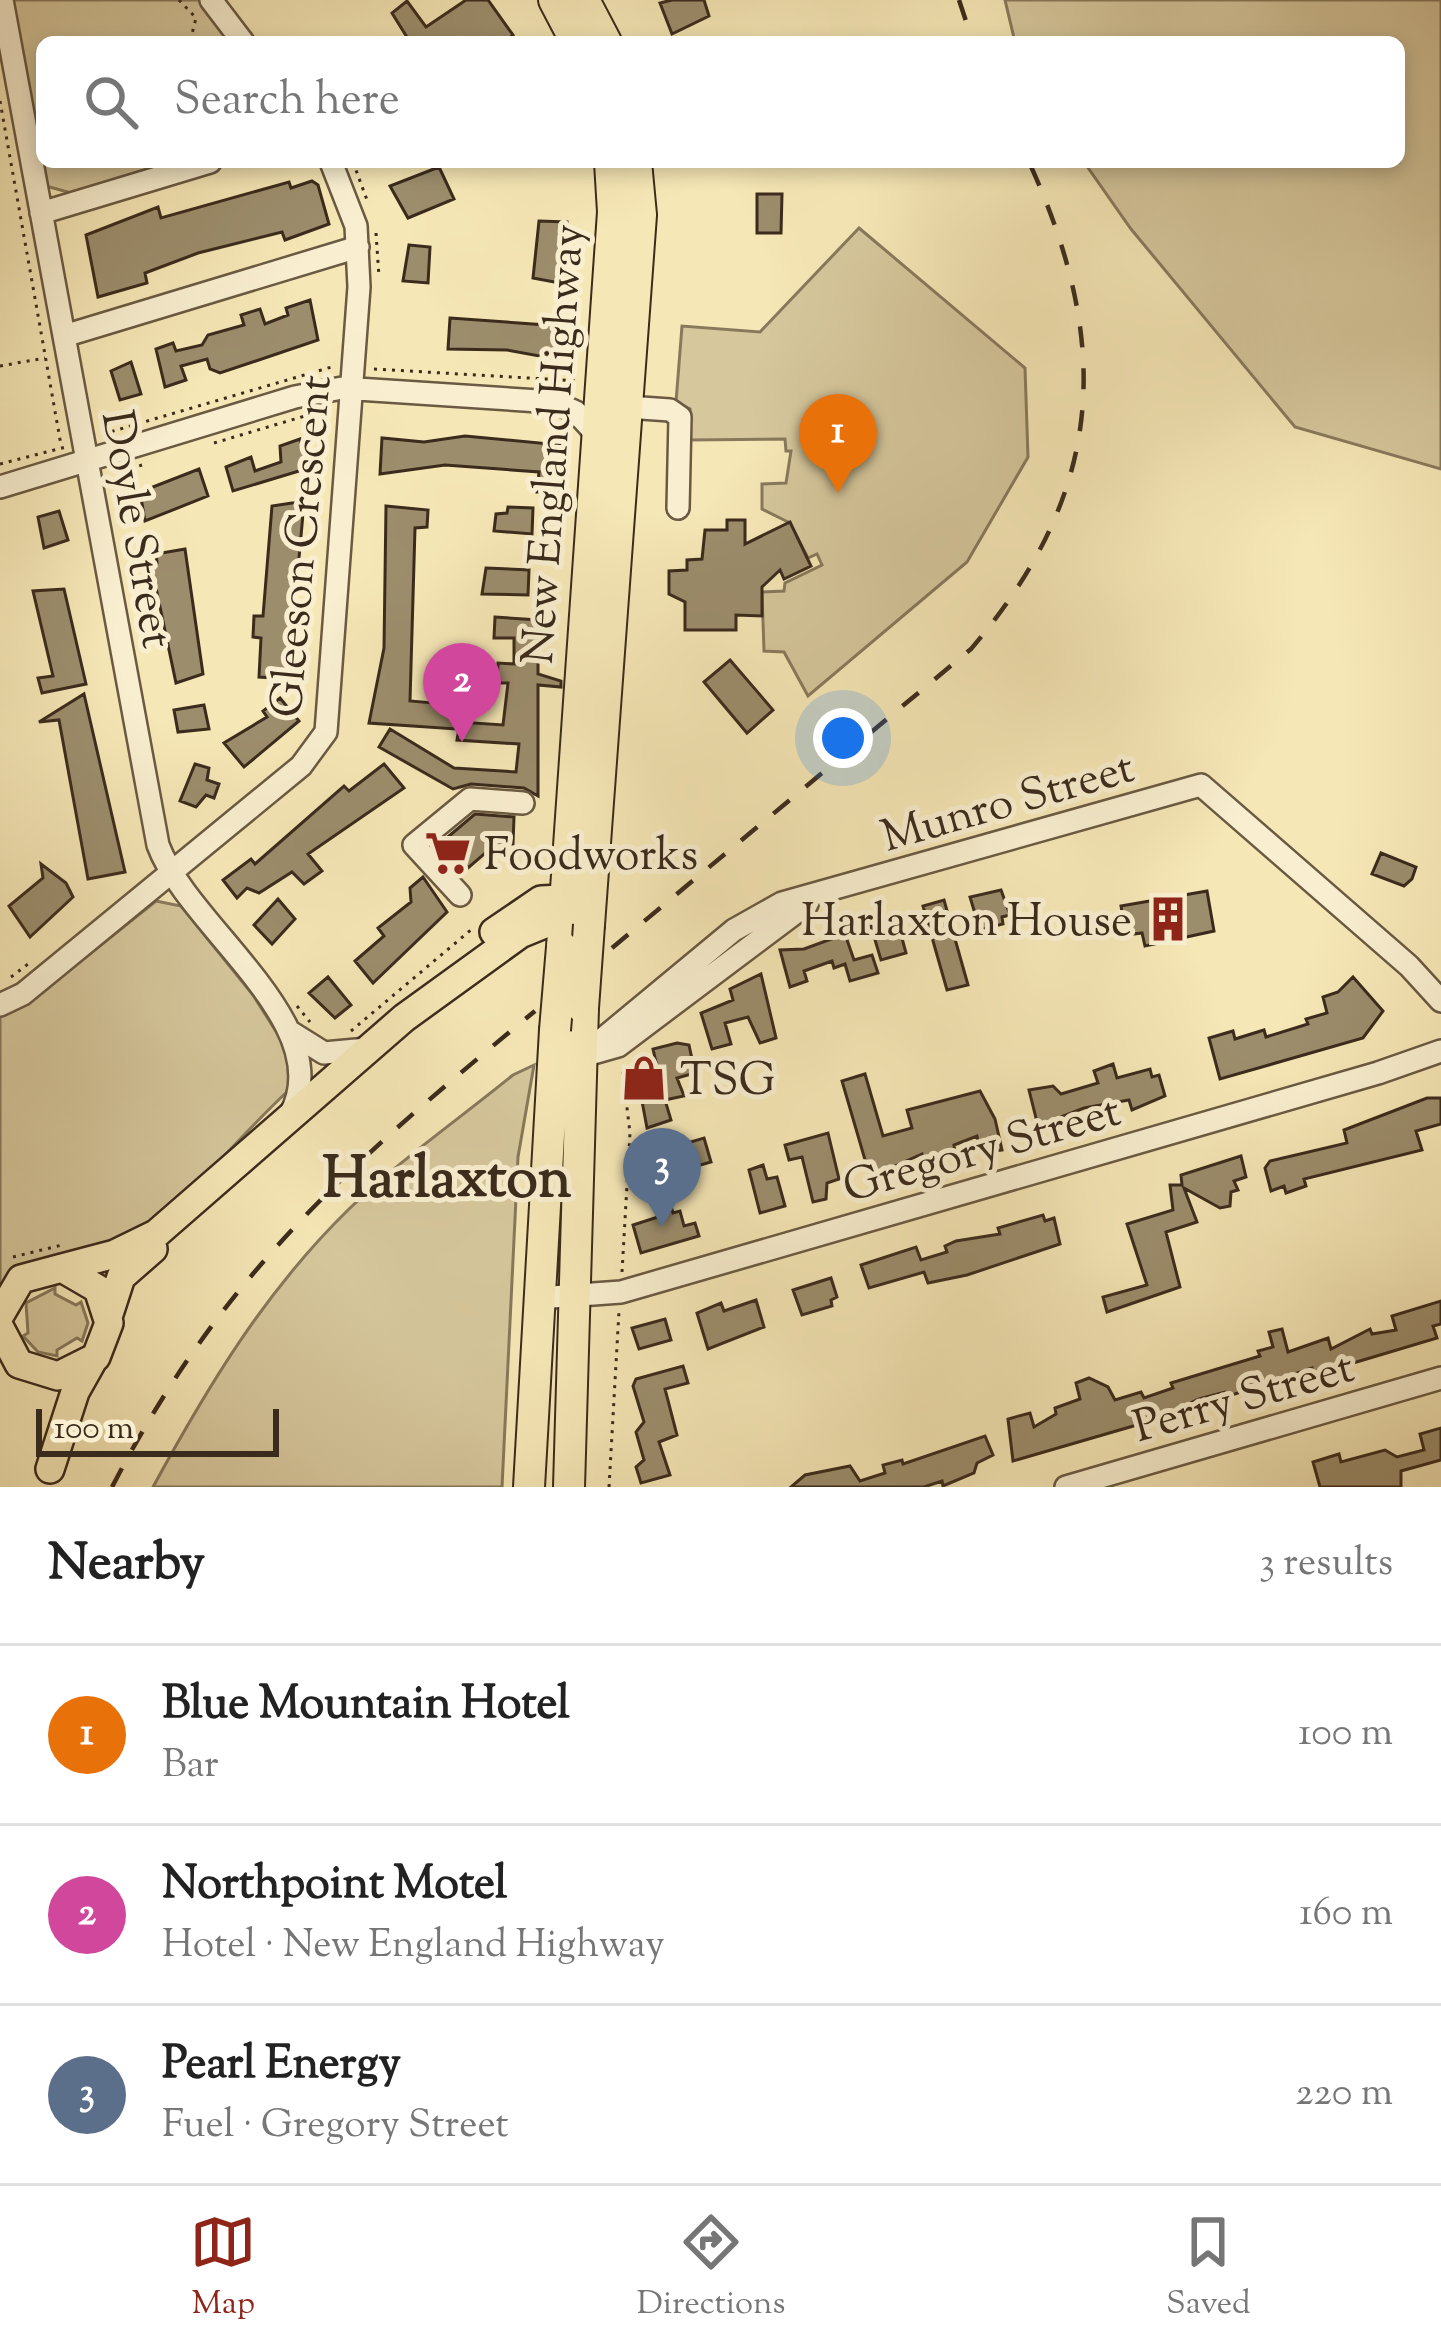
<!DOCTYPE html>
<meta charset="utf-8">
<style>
body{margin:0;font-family:"Sorts Mill Goudy",serif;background:#f6f6f6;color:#222}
.scale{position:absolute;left:36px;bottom:30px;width:243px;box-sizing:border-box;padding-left:12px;border:6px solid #3b2b1c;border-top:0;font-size:33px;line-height:42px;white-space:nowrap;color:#3b2b1c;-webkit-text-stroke:9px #f9efd0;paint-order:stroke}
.you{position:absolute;left:843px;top:738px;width:42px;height:42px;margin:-30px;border:9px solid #fff;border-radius:50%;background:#1a73e8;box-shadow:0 0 0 18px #1a73e833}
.badge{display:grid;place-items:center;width:78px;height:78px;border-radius:50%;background:#8f2418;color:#fff;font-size:39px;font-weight:700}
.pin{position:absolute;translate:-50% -99px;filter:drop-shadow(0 3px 6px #0008)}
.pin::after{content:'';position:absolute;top:63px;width:42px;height:36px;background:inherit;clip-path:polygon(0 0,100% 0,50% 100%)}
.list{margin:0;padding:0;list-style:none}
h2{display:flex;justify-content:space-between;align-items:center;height:156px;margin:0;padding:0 48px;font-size:51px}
h2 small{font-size:39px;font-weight:400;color:#767676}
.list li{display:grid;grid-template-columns:78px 1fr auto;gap:36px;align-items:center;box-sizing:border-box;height:180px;padding:0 48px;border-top:3px solid #e0e0e0}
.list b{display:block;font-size:45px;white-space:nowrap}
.list p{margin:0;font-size:39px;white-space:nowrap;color:#767676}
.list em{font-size:39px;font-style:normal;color:#767676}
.icon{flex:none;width:66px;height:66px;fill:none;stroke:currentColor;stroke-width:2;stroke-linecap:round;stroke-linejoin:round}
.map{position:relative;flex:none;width:1441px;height:1487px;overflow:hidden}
.search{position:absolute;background:#fff;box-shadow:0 6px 18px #0003;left:36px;right:36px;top:36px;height:132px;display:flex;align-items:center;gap:30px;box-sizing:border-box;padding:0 42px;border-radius:18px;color:#767676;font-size:45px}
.sheet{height:696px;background:#fff}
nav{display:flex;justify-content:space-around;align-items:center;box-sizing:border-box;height:168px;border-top:3px solid #e0e0e0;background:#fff;font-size:33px;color:#767676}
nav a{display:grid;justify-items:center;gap:6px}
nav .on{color:#8f2418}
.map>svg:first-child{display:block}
</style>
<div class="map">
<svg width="1441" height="1487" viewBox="0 0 1441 1487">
<rect width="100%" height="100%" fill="#f6e7b6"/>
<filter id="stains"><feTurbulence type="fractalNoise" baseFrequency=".00167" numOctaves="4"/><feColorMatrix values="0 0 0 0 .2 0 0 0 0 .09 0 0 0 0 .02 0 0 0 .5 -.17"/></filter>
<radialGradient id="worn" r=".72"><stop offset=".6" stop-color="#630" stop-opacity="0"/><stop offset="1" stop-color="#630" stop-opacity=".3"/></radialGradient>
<path fill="#d6c79c" stroke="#88795c" stroke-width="3" d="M 8,0 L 199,0 L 231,42 L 42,42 L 42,162 L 176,162 L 71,193 L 46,186 Z
M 1005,0 L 1441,0 L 1441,469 L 1295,427 L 1131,229 L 1084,162 L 1399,162 L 1399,42 L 1015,42 Z
M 859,228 L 1025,368 L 1028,457 L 967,562 L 808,696 L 784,652 L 764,651 L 762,592 L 784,591 L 785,583 L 822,565 L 817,554 L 808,558 L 790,523 L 762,509 L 762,484 L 786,483 L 791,451 L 786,451 L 785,439 L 689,440 L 690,409 L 676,402 L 682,326 L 760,332 Z
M 156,901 L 181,906 L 253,995 L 294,1060 L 290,1089 C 238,1137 194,1195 136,1235 C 95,1262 37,1252 0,1287 L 0,1015 L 42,992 Z
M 534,1065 L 518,1157 L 502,1487 L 153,1487 C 208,1386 265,1291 349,1209 C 399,1161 459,1119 513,1075 Z
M 55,1288 L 55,1294 L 76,1305 L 81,1302 L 88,1323 L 82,1341 L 77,1338 L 57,1350 L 57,1356 L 38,1352 L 23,1336 L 28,1333 L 26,1303 Z"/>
<path fill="#9c8d6c" stroke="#3b2b1c" stroke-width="3" d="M 466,0 L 488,0 L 513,35 L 504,42 L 410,42 L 392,13 L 407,1 L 426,27 Z
M 672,0 L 704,0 L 709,16 L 672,34 L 660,3 Z
M 439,167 L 454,199 L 408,218 L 390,186 Z
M 312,181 L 318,185 L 329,224 L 285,240 L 282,232 L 198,253 L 145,273 L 147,283 L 98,297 L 86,235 L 158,207 L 161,218 L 289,182 L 291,188 Z
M 757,194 L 782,194 L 781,233 L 757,233 Z
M 539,221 L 567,222 L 570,285 L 533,278 Z
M 409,245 L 430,247 L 428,283 L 403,281 Z
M 310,300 L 318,340 L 220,373 L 210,369 L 207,359 L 181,366 L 186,380 L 165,387 L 156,349 L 173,343 L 176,351 L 202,345 L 208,335 L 244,325 L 241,315 L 260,309 L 265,324 L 288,315 L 286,308 Z
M 450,318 L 560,326 L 556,359 L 507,350 L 448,349 Z
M 131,362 L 141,394 L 120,400 L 111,371 Z
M 465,436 L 561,445 L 558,493 L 537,492 L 539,472 L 445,465 L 380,474 L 382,438 L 424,442 Z
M 300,439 L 309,468 L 233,491 L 226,467 L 251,457 L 255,471 L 281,462 L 280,446 Z
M 199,469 L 208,496 L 145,521 L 140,492 Z
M 292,503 L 304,503 L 288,679 L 259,677 L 261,638 L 253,637 L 254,616 L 263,616 L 272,506 Z
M 386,506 L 428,510 L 427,527 L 415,528 L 410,701 L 457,705 L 456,729 L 369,723 L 384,648 Z
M 508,507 L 533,508 L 532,534 L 494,531 L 496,514 L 507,513 Z
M 59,511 L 68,540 L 44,548 L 38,517 Z
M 727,520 L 745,520 L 745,544 L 790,522 L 811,566 L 784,579 L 780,570 L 762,587 L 762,616 L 736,615 L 736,630 L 685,630 L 685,602 L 669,594 L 669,571 L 687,570 L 687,560 L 702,559 L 705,530 L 727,530 Z
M 185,549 L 203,674 L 176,683 L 151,564 L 157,563 L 156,554 Z
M 486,568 L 529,570 L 528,595 L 482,594 Z
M 64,589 L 86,684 L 42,693 L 38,678 L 53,676 L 33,591 Z
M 495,617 L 538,620 L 538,674 L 561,681 L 561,687 L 538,685 L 538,796 L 524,788 L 471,784 L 453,789 L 379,747 L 390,729 L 454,768 L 516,772 L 519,744 L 457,740 L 460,722 L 503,725 L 508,683 L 497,683 L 498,663 L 514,664 L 514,638 L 494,638 Z
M 730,660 L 773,710 L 747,733 L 704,682 Z
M 84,694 L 125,872 L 88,879 L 59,720 L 39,722 Z
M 280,698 L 299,721 L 244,767 L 224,743 L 267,717 L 263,711 Z
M 204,705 L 209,729 L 178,732 L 174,710 Z
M 195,764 L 209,768 L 207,780 L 219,784 L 214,798 L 206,795 L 196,807 L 180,801 Z
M 384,764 L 404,788 L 308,854 L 322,871 L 304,884 L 292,872 L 259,893 L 247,888 L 237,898 L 223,880 L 251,859 L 255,864 L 344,786 L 349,791 Z
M 475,814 L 514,817 L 513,844 L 498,842 L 461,874 L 436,847 Z
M 1381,853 L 1416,867 L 1412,879 L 1404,886 L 1372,874 Z
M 41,864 L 66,883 L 73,897 L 30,937 L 9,906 L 43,878 Z
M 423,877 L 447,912 L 373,983 L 355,961 L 384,936 L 378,928 L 411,902 L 410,888 Z
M 1001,890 L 1010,915 L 1002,917 L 1003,924 L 980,930 L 970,897 Z
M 1207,891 L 1214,931 L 1145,946 L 1142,933 L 1126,935 L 1121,906 Z
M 278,899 L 295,919 L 272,944 L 254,925 Z
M 944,900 L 968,985 L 947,990 L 923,906 Z
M 896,916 L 906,953 L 881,960 L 870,923 Z
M 845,934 L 854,960 L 872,955 L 878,973 L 850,981 L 845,964 L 834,968 L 832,961 L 804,971 L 807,981 L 790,987 L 780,950 L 804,949 Z
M 761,974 L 776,1038 L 760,1043 L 748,1017 L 725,1023 L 731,1044 L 712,1049 L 701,1013 L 733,1000 L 730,989 Z
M 328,977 L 351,1005 L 335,1018 L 309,993 Z
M 1353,977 L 1383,1011 L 1363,1038 L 1220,1079 L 1209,1038 L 1233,1031 L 1235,1039 L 1264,1030 L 1266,1037 L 1308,1024 L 1306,1019 L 1327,1013 L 1323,997 L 1338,992 Z
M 677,1043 L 689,1045 L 695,1073 L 677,1078 L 684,1096 L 665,1100 L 671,1120 L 647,1128 L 636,1069 L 656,1062 L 653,1049 Z
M 1113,1064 L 1117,1078 L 1150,1069 L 1152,1077 L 1159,1075 L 1165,1096 L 1132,1110 L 1129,1100 L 1084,1108 L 1038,1126 L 1029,1090 L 1053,1086 L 1061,1094 L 1098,1083 L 1094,1071 Z
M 865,1074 L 883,1136 L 912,1128 L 907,1110 L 980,1091 L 995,1119 L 1002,1150 L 981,1153 L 977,1136 L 954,1145 L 955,1152 L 924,1161 L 922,1154 L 870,1177 L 842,1081 Z
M 1427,1098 L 1441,1098 L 1441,1124 L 1416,1131 L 1422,1150 L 1304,1179 L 1306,1186 L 1286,1193 L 1284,1186 L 1271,1191 L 1265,1168 L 1270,1161 L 1347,1143 L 1344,1130 Z
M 828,1133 L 839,1179 L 827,1183 L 826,1199 L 813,1202 L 802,1157 L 789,1160 L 785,1145 Z
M 704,1138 L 711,1162 L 662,1176 L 673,1213 L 680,1211 L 684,1226 L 695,1223 L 699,1236 L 641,1253 L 633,1225 L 658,1217 L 636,1158 Z
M 1241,1156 L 1246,1177 L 1234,1181 L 1238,1190 L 1231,1192 L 1230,1206 L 1220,1208 L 1184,1188 L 1197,1222 L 1166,1232 L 1180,1287 L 1107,1312 L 1103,1297 L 1147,1285 L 1127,1224 L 1173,1210 L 1170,1185 L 1182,1185 L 1181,1175 Z
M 763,1165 L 767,1179 L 777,1177 L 785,1206 L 760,1213 L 749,1170 Z
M 1043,1215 L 1045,1221 L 1054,1218 L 1060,1244 L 967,1275 L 928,1283 L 924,1272 L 869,1288 L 861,1265 L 916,1247 L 921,1260 L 947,1252 L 945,1246 L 956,1241 L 1000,1234 L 998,1228 Z
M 831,1278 L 837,1297 L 831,1300 L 832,1306 L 802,1315 L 793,1290 Z
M 756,1300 L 764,1327 L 708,1349 L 697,1313 L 721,1303 L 724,1311 Z
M 1441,1301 L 1441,1324 L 1433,1326 L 1437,1338 L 1313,1375 L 1312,1368 L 1226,1397 L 1225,1392 L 1199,1399 L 1154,1420 L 1013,1461 L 1008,1419 L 1030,1413 L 1034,1427 L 1056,1414 L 1055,1408 L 1080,1399 L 1076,1383 L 1089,1378 L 1108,1387 L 1115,1400 L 1141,1392 L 1144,1398 L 1173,1388 L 1171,1383 L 1260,1356 L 1258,1351 L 1273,1347 L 1269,1332 L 1282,1329 L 1288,1352 L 1328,1338 L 1331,1349 L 1370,1329 L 1372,1334 L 1396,1330 L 1392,1316 Z
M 665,1319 L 671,1340 L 639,1349 L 632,1328 Z
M 683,1366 L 688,1383 L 665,1389 L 677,1435 L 659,1442 L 670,1475 L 641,1483 L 636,1467 L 644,1460 L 636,1432 L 644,1422 L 633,1386 L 636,1379 Z
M 1441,1428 L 1441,1460 L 1401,1471 L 1401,1487 L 1320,1487 L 1313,1462 L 1339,1454 L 1341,1462 L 1385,1450 L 1397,1457 L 1424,1450 L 1420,1434 Z
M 985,1436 L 993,1455 L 977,1463 L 974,1473 L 943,1486 L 942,1481 L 924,1487 L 791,1487 L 805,1475 L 850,1466 L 860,1481 L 885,1473 L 883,1465 L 902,1460 L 903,1464 Z"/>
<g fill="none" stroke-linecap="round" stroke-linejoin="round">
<g stroke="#6a5a42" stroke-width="26">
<path id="minor" d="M 2,0 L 158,845 C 188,927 338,1023 291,1113
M 211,0 L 243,42
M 41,213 L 210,162
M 64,336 L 358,247
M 627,407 L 670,410 L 680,417 L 678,508
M 0,487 L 295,397 L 342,388 L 554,402 L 576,412 L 597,435
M 460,895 L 414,845 L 470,799 L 523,803
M 0,1005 L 23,994 L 301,766 L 326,732 L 359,287 L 356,226 L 331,162
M 292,1033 L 324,1053 L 367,1049
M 582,1056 L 734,930 L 782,903 L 1201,785 L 1409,966 L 1441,1001
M 583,1056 L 618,1046 L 807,904
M 538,1298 L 621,1292 L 1378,1073 L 1441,1051
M 1066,1487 L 1441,1378"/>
</g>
<g stroke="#3b2b1c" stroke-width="32">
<path id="major" d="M 494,932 L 541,900 L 583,898
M 62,1268 L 115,1254 L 156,1234 L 404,1018 L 520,934 L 564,916 L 585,916
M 0,1315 L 21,1279 L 62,1268 L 98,1289 L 109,1323 L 96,1357 L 58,1376 L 19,1364 L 0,1328
M 108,1317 L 121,1277 L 153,1249
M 50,1469 L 75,1392 L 93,1360"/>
</g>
<g stroke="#3b2b1c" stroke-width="34">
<path id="highway" d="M 554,0 L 576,42
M 584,0 L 606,42
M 589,925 L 641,215 L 636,162
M 562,947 L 613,212 L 610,162
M 529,1487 L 555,1030
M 569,1487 L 583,1008"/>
</g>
<path stroke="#3b2b1c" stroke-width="3" stroke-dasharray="3 6" stroke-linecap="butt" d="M 179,0 L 196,18 L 190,42
M 0,101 L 61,445
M 353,162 L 367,200
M 376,233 L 379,277
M 0,366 L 45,358
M 374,369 L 580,381
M 103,434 L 335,366
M 214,443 L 315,413 L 332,415
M 0,464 L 66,447
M 122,471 L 142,465
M 11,977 L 32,961
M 297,1006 L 310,1022
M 351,1031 L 472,929
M 13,1257 L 62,1245
M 622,1272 L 630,1133 L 622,1066
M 609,1487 L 619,1311"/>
<use href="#minor" stroke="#f9efd0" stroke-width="21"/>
<use href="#major" stroke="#f6e7b6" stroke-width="27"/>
<use href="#highway" stroke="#f6e7b6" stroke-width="30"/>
<path stroke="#3b2b1c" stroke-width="4.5" stroke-dasharray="21 21" stroke-linecap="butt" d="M 959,0 L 973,42
M 612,948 L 971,649 C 1105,492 1113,346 1029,162
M 112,1487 C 224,1271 351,1163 535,1011"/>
<g stroke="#3b2b1c" stroke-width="34" stroke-linecap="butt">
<path id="highway-bridge" d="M 583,1008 L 589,925
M 555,1030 L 562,947"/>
</g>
<use href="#highway-bridge" stroke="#f6e7b6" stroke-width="30"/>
</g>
<defs>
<g id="supermarket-bare" transform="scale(3.6)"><path d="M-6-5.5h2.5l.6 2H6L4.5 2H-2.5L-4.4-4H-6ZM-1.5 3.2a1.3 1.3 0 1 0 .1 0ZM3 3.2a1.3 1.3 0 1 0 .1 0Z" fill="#8f2418" stroke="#f9efd0" stroke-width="2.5" paint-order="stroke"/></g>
<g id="building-bare" transform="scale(3.6)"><path d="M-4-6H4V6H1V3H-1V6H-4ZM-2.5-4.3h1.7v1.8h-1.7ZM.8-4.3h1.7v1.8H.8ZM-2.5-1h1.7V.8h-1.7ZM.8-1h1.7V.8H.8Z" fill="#8f2418" stroke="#f9efd0" stroke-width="2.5" paint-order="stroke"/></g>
<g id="shop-bare" transform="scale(3.6)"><path d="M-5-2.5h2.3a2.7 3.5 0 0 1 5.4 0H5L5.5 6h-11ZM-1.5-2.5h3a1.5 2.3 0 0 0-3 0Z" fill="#8f2418" stroke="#f9efd0" stroke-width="2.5" paint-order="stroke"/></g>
</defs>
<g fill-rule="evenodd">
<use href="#supermarket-bare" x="448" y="853"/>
<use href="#building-bare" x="1168" y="919"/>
<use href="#shop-bare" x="644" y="1078"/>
</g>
<g text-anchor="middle" stroke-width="10" stroke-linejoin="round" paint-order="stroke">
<g font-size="45" fill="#3b2b1c" stroke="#f9efd0">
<text transform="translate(551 444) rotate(-86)" y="16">New England Highway</text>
<text transform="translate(139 529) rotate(80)" y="16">Doyle Street</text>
<text transform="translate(299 546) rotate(-85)" y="16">Gleeson Crescent</text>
<text transform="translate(1007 800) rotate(-16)" y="16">Munro Street</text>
<text transform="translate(981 1147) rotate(-16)" y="16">Gregory Street</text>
<text transform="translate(1243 1395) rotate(-16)" y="16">Perry Street</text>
</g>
<g font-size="45" fill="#3b2b1c" stroke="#f9efd0" text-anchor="start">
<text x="484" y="869">Foodworks</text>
<text x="1132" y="935" text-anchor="end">Harlaxton House</text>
<text x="680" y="1094">TSG</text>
</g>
<g font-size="57" font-weight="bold" fill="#3b2b1c" stroke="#f9efd0">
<text x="447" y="1196">Harlaxton</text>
</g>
</g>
<rect width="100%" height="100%" filter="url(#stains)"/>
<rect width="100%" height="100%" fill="url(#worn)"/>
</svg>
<div class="scale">100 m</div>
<div class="you"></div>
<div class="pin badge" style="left:838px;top:493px;background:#e8710a">1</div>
<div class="pin badge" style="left:462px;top:742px;background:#d1479c">2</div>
<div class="pin badge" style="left:662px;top:1227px;background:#5c6f8a">3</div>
<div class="search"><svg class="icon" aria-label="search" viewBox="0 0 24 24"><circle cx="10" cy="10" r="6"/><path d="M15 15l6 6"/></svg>Search here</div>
</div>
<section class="sheet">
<h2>Nearby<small>3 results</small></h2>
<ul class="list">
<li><span class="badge" style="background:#e8710a">1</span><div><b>Blue Mountain Hotel</b><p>Bar</p></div><em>100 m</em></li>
<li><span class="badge" style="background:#d1479c">2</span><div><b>Northpoint Motel</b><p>Hotel · New England Highway</p></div><em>160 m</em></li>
<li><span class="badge" style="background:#5c6f8a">3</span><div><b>Pearl Energy</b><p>Fuel · Gregory Street</p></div><em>220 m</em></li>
</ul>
</section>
<nav>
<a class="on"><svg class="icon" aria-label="map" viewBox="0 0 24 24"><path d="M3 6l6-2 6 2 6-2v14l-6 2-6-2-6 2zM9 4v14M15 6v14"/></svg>Map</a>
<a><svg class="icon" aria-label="directions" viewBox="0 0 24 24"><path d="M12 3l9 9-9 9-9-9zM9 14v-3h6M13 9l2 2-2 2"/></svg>Directions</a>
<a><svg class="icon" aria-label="saved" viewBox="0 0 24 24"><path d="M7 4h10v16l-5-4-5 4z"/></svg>Saved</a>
</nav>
